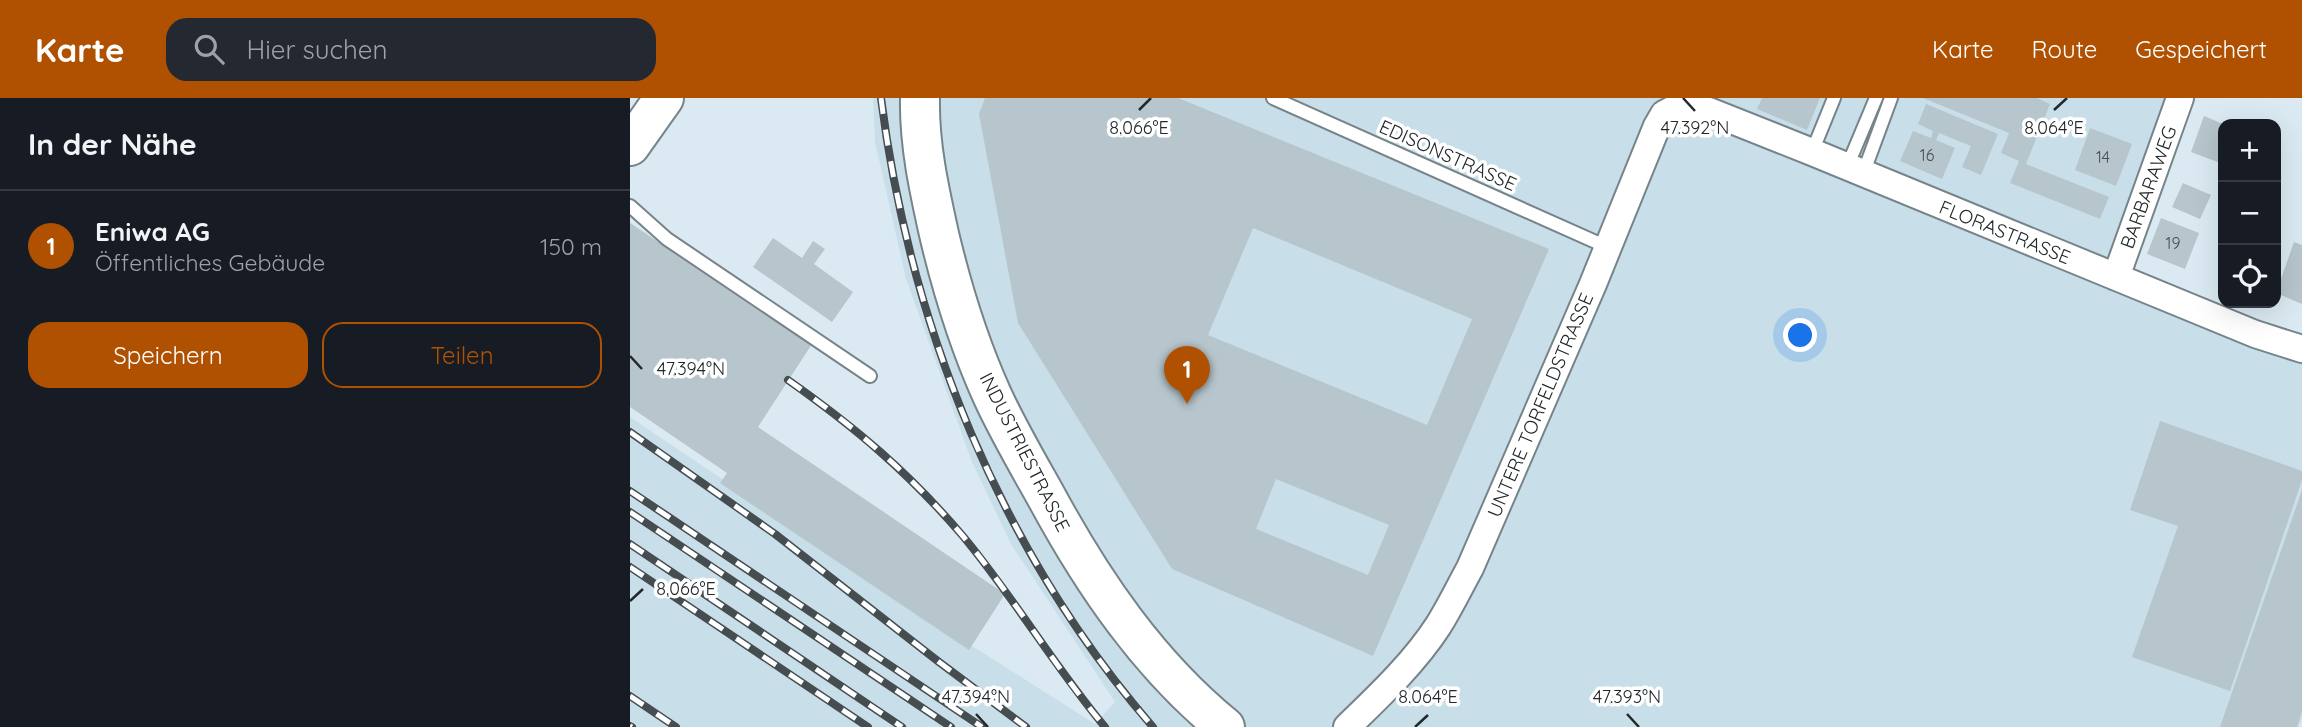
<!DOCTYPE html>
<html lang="de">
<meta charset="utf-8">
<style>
body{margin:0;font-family:Quicksand,sans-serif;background:#242831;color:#f1f3f6}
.controls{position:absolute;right:21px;top:21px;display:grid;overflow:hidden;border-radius:14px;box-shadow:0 7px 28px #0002}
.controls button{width:63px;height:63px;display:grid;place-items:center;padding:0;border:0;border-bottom:2px solid #363941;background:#171b24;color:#f1f3f6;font:35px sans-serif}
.you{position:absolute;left:1171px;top:238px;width:24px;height:24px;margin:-18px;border:5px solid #fff;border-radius:50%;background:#1a73e8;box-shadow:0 0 0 10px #1a73e833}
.badge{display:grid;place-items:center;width:46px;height:46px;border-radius:50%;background:#b05102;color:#fff;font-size:23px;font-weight:700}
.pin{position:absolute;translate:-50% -58px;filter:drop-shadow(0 2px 4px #0008)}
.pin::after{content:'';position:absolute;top:37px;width:24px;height:21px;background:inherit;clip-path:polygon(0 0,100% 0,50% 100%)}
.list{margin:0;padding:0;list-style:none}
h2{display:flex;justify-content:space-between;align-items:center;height:91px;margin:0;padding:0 28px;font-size:30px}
h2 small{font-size:23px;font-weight:400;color:#9ea1a6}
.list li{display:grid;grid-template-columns:46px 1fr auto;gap:21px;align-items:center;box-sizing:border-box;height:112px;padding:0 28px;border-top:2px solid #363941}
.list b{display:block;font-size:26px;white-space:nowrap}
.list p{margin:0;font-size:23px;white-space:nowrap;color:#9ea1a6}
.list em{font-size:23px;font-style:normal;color:#9ea1a6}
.actions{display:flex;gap:14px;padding:21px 28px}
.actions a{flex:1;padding:16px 0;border:2px solid #b05102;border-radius:21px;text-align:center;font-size:24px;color:#b05102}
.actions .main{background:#b05102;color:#fff}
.icon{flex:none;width:38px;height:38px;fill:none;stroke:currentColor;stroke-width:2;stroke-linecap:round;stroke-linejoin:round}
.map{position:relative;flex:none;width:1672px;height:629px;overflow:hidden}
header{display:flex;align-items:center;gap:42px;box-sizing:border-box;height:98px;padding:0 35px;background:#b05102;color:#fff}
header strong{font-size:33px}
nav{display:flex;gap:38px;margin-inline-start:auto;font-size:24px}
.search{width:490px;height:63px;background:#242831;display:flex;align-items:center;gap:18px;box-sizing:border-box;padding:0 24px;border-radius:21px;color:#9ea1a6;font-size:26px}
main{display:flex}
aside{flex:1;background:#171b24}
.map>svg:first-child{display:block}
</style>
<header>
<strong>Karte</strong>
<div class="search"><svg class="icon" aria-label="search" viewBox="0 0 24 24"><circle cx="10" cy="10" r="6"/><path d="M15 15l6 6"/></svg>Hier suchen</div>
<nav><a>Karte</a><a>Route</a><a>Gespeichert</a></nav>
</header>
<main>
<aside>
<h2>In der Nähe<small></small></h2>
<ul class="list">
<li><span class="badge">1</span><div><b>Eniwa AG</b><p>Öffentliches Gebäude</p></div><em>150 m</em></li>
</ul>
<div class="actions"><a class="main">Speichern</a><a>Teilen</a></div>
</aside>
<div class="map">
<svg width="1672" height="629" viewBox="0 0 1672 629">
<rect width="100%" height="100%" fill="#dbeaf2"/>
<path fill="#c8dfea" d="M 243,0 L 1550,0 L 1486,179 L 1672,251 L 1672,620 L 1669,629 L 0,629 L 0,319 L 85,376 L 183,447 L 465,626 L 485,604 L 381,446 L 342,364 L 276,181 L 245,44 Z"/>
<path fill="#b7c5cc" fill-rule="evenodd" d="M 355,0 L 548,0 L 919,151 L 743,558 L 542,471 L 388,225 L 349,16 ZM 623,130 L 842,221 L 797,327 L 578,237 ZM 646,381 L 759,427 L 738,477 L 626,431 Z
M 1132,0 L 1190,0 L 1177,32 L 1127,11 Z
M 1293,0 L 1407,0 L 1420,6 L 1396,66 L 1479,99 L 1470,121 L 1380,85 L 1389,63 L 1371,55 L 1379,35 Z
M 1296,6 L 1368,36 L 1351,77 L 1332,69 L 1341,48 L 1309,35 L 1306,42 L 1325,50 L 1312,81 L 1270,63 L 1283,33 L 1301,40 L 1303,33 L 1288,26 Z
M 1574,18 L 1593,26 L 1593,66 L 1561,54 Z
M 1460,30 L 1502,46 L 1486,88 L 1445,72 Z
M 1553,85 L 1581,97 L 1570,121 L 1542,109 Z
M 1531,120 L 1569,135 L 1555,171 L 1517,156 Z
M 0,125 L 182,246 L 128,329 L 375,496 L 339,552 L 90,385 L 97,375 L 0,309 Z
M 143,140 L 172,160 L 183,143 L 195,151 L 184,166 L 223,194 L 202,224 L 123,169 Z
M 1664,144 L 1672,147 L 1672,206 L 1646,195 Z
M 1530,323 L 1672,373 L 1672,382 L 1600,593 L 1502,559 L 1548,428 L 1500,412 Z
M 1672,392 L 1672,614 L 1667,629 L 1590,629 Z"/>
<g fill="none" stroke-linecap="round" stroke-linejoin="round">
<g stroke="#76848a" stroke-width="16">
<path id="service" d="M 643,0 L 977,149
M 1182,54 L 1204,0
M 1217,69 L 1246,0
M 1233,76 L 1261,0
M 0,108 L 37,141 L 240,278"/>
</g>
<g stroke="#76848a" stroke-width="30">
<path id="minor" d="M 1486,179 L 1550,0
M 717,629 C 749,598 784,565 808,528 C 820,509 829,490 840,470 L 963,186 L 1027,28 L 1034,16 L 1053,6 L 1079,13 L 1182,54 L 1625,236 L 1672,251"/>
</g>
<g stroke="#76848a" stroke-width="42">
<path id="primary" d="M 290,0 C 289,46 299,91 309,136 C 322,191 339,246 362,297 C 378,332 398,366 417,400 C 463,485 519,567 595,629
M 0,48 L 34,0"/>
</g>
<use href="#service" stroke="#fff" stroke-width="12"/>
<use href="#minor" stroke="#fff" stroke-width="26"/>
<use href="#primary" stroke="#fff" stroke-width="38"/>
<g stroke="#454d51" stroke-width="8">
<path id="rail" d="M 251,0 C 280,229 371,454 523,629
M 158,282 C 226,330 278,374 332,437 C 383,498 424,568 475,629
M 0,334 L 145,436 L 309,564 L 396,629
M 0,393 L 352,629
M 0,414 L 321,629
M 0,446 L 272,629
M 0,469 L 238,629
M 0,598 L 46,629
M 0,628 L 2,629"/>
</g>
<use href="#rail" stroke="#fff" stroke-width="5" stroke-dasharray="16" stroke-linecap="butt"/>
</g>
<path fill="none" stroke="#22282b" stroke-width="2.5" d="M 1053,0 L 1065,13M 509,12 L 521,0M 1424,12 L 1437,0M 0,258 L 12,271M 0,503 L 13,491M 346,616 L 358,629M 997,616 L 1009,629M 785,629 L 798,617"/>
<g text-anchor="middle" stroke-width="7" stroke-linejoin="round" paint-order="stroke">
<g font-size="16" fill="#474f53">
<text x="1297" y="63">16</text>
<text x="1473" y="65">14</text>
<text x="1543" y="151">19</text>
</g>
<g font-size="19" fill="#22282b" stroke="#fff">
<text transform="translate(818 57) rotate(24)" y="7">EDISONSTRASSE</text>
<text transform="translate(1518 89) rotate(-70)" y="7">BARBARAWEG</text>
<text transform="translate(1375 134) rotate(22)" y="7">FLORASTRASSE</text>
<text transform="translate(910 307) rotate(-67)" y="7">UNTERE TORFELDSTRASSE</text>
<text transform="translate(395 354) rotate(63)" y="7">INDUSTRIESTRASSE</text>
</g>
</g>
<g font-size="18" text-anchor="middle" fill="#22282b" stroke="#fff" stroke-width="7" stroke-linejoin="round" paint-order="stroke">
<text x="509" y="36">8.066°E</text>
<text x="1424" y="36">8.064°E</text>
<text x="1065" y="36">47.392°N</text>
<text x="61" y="277">47.394°N</text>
<text x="56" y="497">8.066°E</text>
<text x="346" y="605">47.394°N</text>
<text x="997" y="605">47.393°N</text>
<text x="798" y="605">8.064°E</text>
</g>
</svg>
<div class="controls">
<button>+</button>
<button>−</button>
<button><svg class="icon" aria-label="locate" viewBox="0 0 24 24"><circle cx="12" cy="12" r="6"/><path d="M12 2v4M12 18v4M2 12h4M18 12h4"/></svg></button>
</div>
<div class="you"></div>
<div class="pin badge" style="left:557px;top:306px">1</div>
</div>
</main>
